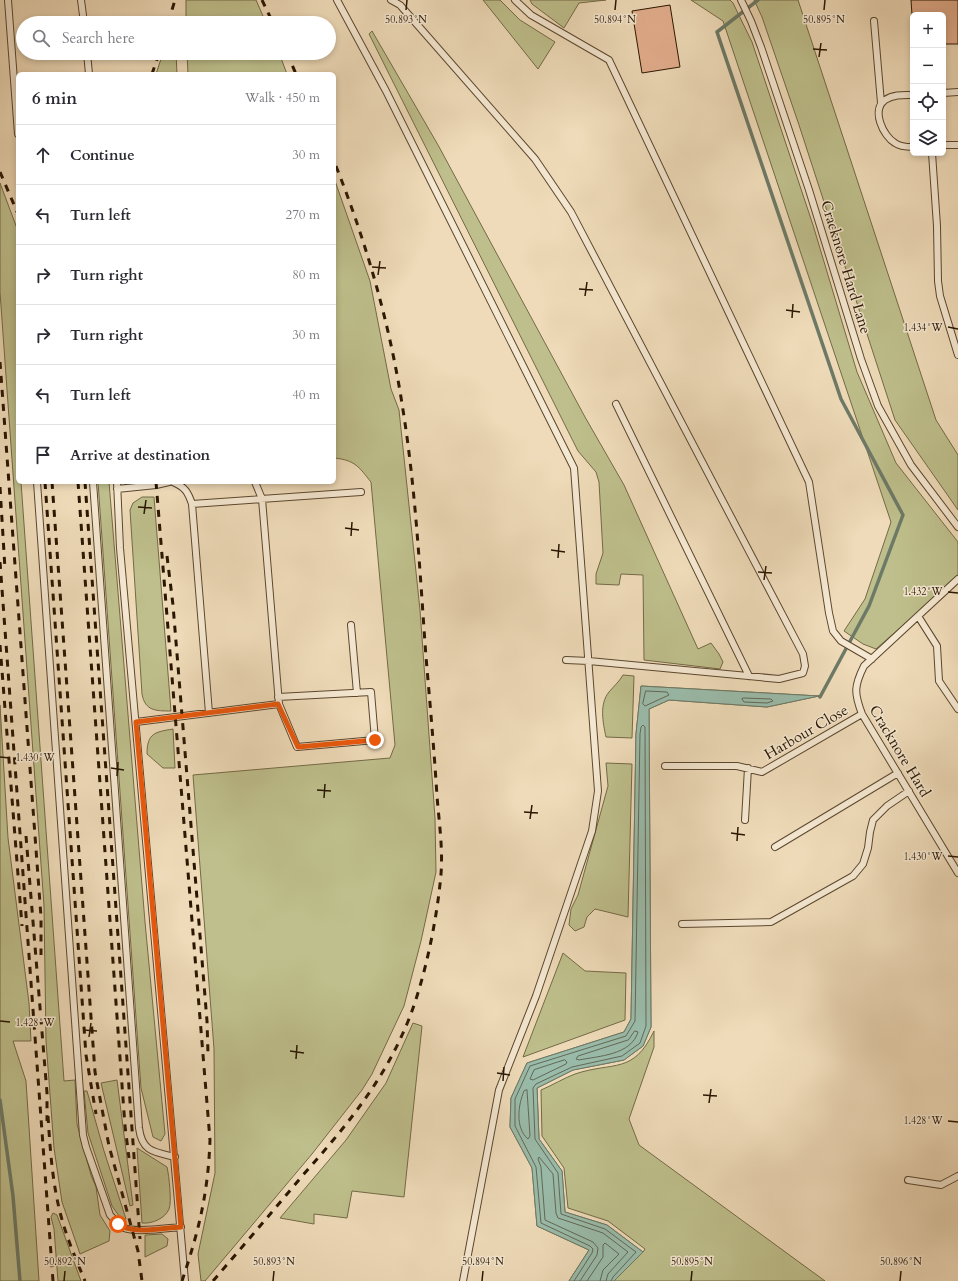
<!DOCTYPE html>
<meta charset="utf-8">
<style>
body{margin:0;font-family:Cardo,serif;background:#f2f2f3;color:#2b2b33}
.controls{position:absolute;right:12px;top:12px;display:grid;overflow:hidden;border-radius:6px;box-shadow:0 2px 6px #0003}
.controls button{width:36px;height:36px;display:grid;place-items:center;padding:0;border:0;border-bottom:1px solid #e1e1e2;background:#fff;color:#2b2b33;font:20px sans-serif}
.stop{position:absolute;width:12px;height:12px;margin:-9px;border:3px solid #ea580c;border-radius:50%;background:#fff}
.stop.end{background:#ea580c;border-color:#fff;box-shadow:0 1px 4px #0008}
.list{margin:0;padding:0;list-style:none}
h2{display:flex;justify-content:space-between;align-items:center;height:52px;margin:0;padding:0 16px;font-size:17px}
h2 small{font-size:13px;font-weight:400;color:#7c7c81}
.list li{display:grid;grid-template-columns:26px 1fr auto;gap:12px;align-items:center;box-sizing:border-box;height:60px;padding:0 16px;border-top:1px solid #e1e1e2}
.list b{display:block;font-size:15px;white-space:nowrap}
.list em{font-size:13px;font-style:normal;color:#7c7c81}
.icon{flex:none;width:22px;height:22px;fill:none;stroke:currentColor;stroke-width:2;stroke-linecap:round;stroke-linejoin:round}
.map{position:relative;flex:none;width:958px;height:1281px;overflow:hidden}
.search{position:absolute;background:#fff;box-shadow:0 2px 6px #0003;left:16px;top:16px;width:320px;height:44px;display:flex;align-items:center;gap:10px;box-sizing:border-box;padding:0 14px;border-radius:22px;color:#7c7c81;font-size:15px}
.panel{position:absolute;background:#fff;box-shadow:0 2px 6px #0003;left:16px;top:72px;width:320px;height:412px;border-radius:6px}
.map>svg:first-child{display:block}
</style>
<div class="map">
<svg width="958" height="1281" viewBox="0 0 958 1281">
<rect width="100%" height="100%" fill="#efdbb9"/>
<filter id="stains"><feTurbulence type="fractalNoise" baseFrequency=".005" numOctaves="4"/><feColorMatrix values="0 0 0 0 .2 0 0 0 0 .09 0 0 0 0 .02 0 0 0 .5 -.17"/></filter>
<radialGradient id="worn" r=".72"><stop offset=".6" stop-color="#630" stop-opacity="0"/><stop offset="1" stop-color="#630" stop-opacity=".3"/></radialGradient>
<path fill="#bebf8c" stroke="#746a46" d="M 186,0 L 256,0 L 266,23 L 186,23 Z
M 483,0 L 500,0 L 520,20 L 555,42 L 538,69 Z
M 530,0 L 606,0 L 579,3 L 564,28 L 532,4 Z
M 691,0 L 730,0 L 733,3 L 752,42 L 813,225 L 857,372 L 896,463 L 958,542 L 958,577 L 876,649 L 863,644 L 844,631 L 865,599 L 891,522 L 723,21 Z
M 754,0 L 798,0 L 936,420 L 958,455 L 958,510 L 895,420 L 799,125 L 762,17 Z
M 372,31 L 438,145 L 585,417 L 624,485 L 698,649 L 711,643 L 719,654 L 723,662 L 720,669 L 644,660 L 643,575 L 621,574 L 619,585 L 596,584 L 596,574 L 603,553 L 599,482 L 596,472 L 578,451 L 369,34 Z
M 163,53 L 176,53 L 177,74 L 156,74 Z
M 187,53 L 279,53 L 287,74 L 188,74 Z
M 334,178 L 370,281 L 391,389 L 399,410 L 420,610 L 435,818 L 436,872 L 421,941 L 404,1006 L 372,1074 L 362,1090 L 312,1154 L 205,1281 L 201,1281 L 198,1254 L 215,1173 L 214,1049 L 193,775 L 390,758 L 395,745 L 371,482 C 359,467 355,460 334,458 Z
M 0,183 L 18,231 L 18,482 L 21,482 L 64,1081 L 75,1080 L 77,1124 L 91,1175 L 96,1187 L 100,1215 L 110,1231 L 109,1241 L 80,1254 L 62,1202 L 54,1148 L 46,1041 L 44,906 L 0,292 Z
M 98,482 L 109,482 L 145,922 L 165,1134 L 161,1141 L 153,1137 L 141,1088 Z
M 142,497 L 154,497 L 171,711 C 156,711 145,711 142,694 L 130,510 L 133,503 Z
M 623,675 L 634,676 L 632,738 L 606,737 C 603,723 599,704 609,692 C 614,686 619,682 623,675 Z
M 641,686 L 819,696 L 767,707 L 669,700 L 649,709 L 651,1027 L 643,1046 L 624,1060 L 573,1070 L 537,1088 L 539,1139 L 562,1171 L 565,1212 L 607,1225 L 643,1252 L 645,1249 L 608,1221 L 568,1208 L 564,1168 L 542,1136 L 541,1090 C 553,1085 564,1078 575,1074 C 614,1061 633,1075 654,1031 L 654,1047 L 629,1119 L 639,1145 L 825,1281 L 569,1281 L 589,1250 L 537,1226 L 532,1168 L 510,1127 L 511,1098 L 527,1063 L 624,1032 L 631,1019 L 636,734 Z
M 0,705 L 8,838 L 29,1003 L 31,1041 L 13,1041 L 26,1081 L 39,1281 L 0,1281 Z
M 173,729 L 175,768 L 163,768 L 147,754 C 147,733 155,732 173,729 Z
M 606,763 L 632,764 L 628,917 L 595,909 L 587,917 L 584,927 L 575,931 L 569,925 L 571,909 L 578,895 L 608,786 Z
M 563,953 L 585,971 L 626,973 L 625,1020 L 523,1057 Z
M 413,1023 L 422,1026 L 404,1197 L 352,1191 L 347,1218 L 314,1214 L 314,1224 L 280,1218 L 346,1140 L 386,1083 Z
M 117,1080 L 133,1205 L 130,1206 L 101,1083 Z
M 84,1091 L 87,1091 L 104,1151 L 126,1219 L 122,1220 L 112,1206 L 88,1133 Z
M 137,1148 L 167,1167 C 169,1176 172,1202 169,1209 C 165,1219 151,1224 142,1223 Z
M 53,1213 L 57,1215 L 81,1281 L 58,1281 L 54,1229 L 51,1217 Z
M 162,1234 L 168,1239 L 167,1246 L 145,1257 L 145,1235 Z"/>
<path fill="#9abcab" stroke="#6d7a67" d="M 641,686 L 819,696 L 767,707 L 669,700 L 649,709 L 651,1027 L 643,1046 L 624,1060 L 573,1070 L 537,1088 L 539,1139 L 562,1171 L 565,1212 L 607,1225 L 643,1252 L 614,1281 L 569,1281 L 589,1250 L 537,1226 L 532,1168 L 510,1127 L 511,1098 L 527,1063 L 624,1032 L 631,1019 L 636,734 Z"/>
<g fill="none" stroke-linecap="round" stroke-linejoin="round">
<path stroke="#626956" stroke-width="1" d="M 646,691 L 667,692 L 669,695 L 645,706 L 643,704 Z
M 744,698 L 771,699 L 773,701 L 767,703 L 744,702 L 742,699 Z
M 635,1031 L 638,1032 C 631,1055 599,1056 579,1060 L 576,1059 L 578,1056 L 628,1040 Z
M 565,1060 L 567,1062 L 566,1064 L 533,1080 L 530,1079 L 534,1070 Z
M 527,1090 L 530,1136 L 528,1139 C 515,1128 518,1105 524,1091 Z
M 574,1281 L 592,1253 L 593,1249 L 590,1246 L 541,1223 L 536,1167 L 515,1126 L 515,1099 L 530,1066 L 626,1036 L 635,1021 L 640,734 L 641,727 L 643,725 L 645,727 L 646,1026 L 640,1043 L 622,1056 L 572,1067 L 536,1084 L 533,1088 L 535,1139 L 558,1173 L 561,1214 L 605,1229 L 636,1252 L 613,1277 L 611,1281
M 580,1281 L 597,1255 L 598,1248 L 593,1242 L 545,1220 L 541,1167 L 538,1159 L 539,1157 L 553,1174 L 556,1213 L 558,1218 L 603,1233 L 628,1252 L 608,1274 L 606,1281
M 587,1281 L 603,1257 L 603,1245 L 605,1243 L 619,1254 L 603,1270 L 600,1281"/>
<path stroke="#6d7a67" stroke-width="3.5" d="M 758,0 L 717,32 L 841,399 L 903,515 L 869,606 L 820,697
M 0,1100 L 13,1196 L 20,1281"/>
</g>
<path fill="#e4af8f" stroke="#2a1600" d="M 911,0 L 958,0 L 958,44 L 943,44 L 943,15 L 912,15 Z
M 670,5 L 680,67 L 642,73 L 632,11 Z"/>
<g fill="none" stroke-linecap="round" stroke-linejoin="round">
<g stroke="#5b472e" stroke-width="8">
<path id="service" d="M 8,0 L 18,134
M 81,0 L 84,23
M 337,0 L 386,91 L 574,468 L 598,791 L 592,831 L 536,996 L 499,1090 L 463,1281
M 391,0 L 400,5 L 535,159 L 571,212 L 803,654 L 805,666 L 803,673 L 779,679 L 589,661 L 566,660
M 515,0 L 531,15 L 609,60 L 809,482 L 829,613 L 833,631 L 841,641 L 872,659
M 741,0 L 751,21 L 761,47 L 809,190 L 861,359 L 878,406 L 911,465 L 958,527
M 874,21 L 881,103
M 87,53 L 89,74
M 943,93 L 958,92
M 913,95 C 904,95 894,94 885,100 C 871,110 883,136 895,143 C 900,147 907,147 913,147
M 943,145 L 958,145
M 932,153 L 937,226 L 938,281 L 940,296 L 958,355
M 616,404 L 749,676
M 37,482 L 83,1135 L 86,1147 L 110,1215 C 114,1219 119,1226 124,1228 C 137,1233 167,1228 181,1227
M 93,482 L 139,1128 C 142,1152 154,1152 175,1157
M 117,482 L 120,548 L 185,1281
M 173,482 C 185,487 188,492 192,504
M 117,489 L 156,485 L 169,482
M 958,579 L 864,666 C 854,686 854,693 862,714 L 958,873
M 918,616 L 937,646 L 939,681 L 958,709
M 351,625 L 357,693
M 278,697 L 371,692 L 375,740 L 297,747 L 279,704
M 209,713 L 192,504 L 361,492
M 136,722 L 279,704 L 262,499 L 255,482
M 665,766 L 737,766 L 762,772 L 862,714
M 745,820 L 748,768
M 775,847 L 898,773
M 682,924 L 771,922 L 853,876 L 863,864 L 868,848 L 870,832 L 873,820 L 887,806 L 909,791
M 908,1180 L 941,1185 L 958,1176"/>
</g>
<use href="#service" stroke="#f5e8d2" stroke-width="6"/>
<path stroke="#2a1600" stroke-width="3" stroke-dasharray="7 7" stroke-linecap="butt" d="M 262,0 L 273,23
M 168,23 L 175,0
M 287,53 L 296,74
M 152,74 L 159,53
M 0,172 L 18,214
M 0,362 L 41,917 L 41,955
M 45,482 L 86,1055 L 96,1114
M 52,482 L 95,1072 L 109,1146 L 138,1251 L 142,1281
M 78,482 L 125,1126 L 129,1158
M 85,482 L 140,1239
M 156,482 L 210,1140 C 208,1194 199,1230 182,1281
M 0,487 L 5,569
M 167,556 L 173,605 L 207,1021 L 208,1054
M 0,562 L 53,1281
M 0,645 L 22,926
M 26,836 L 47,1093 L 47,1121
M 48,1116 C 50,1147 52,1178 59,1208 C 65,1234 75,1257 85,1281
M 213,1281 C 243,1246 273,1211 303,1175 C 342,1131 379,1087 403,1033 C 423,990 437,921 441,874 C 443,848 439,822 437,796 C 434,749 430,703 426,657 C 420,575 416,492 403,410 C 390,324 366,241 334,161"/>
</g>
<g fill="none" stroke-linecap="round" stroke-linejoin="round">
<path stroke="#ea580c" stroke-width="5" d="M 118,1224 C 134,1235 162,1228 181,1227 L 136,722 L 278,704 L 298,747 L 375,740"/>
</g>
<path fill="none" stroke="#2a1600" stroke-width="1.5" d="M 406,10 L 407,0M 615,10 L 616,0M 824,10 L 825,0M 813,49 L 827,50M 819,57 L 821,43M 372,267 L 386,268M 378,275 L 380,261M 579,289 L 593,290M 585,296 L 587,282M 786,310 L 800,312M 792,318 L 793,304M 948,327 L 958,329M 138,507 L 152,508M 144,514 L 146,500M 345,528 L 359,530M 351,536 L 352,522M 551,550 L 565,552M 558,558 L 559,544M 758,572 L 772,573M 764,580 L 766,566M 948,592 L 958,593M 0,757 L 10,758M 111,768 L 124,770M 117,776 L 118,762M 317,790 L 331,791M 324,798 L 325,784M 524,812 L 538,813M 530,819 L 532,805M 731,833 L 745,835M 737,841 L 738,827M 948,856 L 958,857M 0,1021 L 10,1022M 83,1030 L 97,1031M 89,1037 L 91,1023M 290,1051 L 304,1053M 296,1059 L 297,1045M 497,1073 L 510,1075M 503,1081 L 504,1067M 703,1095 L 717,1096M 709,1103 L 711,1089M 948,1121 L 958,1122M 64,1281 L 65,1271M 273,1281 L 274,1271M 482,1281 L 483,1271M 691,1281 L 692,1271M 900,1281 L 901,1271"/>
<g text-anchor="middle" stroke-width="3" stroke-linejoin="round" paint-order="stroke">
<g font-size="15" fill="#2a1600" stroke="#f5e8d2">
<text transform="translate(846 267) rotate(73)" y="5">Cracknore Hard Lane</text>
<text transform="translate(806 732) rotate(-30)" y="5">Harbour Close</text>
<text transform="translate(900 751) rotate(59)" y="5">Cracknore Hard</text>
</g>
</g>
<g font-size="10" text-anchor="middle" fill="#2a1600" stroke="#f5e8d2" stroke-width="3" stroke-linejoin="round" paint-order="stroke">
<text x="406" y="23">50.893°N</text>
<text x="615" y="23">50.894°N</text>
<text x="824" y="23">50.895°N</text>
<text x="923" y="331">1.434°W</text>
<text x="923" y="595">1.432°W</text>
<text x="35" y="761">1.430°W</text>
<text x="923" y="860">1.430°W</text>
<text x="35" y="1026">1.428°W</text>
<text x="923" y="1124">1.428°W</text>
<text x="65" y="1265">50.892°N</text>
<text x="274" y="1265">50.893°N</text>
<text x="483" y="1265">50.894°N</text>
<text x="692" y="1265">50.895°N</text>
<text x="901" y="1265">50.896°N</text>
</g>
<rect width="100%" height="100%" filter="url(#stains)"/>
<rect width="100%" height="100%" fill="url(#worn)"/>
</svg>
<div class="controls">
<button>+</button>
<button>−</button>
<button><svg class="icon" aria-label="locate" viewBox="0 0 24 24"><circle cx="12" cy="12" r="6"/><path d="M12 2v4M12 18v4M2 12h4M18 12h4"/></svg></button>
<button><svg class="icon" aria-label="layers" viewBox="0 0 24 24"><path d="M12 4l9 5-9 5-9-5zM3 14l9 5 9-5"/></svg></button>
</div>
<div class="stop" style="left:118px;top:1224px"></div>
<div class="stop end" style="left:375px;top:740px"></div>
<div class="search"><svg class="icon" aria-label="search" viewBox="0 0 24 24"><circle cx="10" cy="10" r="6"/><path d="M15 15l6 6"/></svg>Search here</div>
<section class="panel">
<h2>6 min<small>Walk · 450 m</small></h2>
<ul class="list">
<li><svg class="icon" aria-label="ahead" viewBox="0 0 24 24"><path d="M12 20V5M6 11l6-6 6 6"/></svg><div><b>Continue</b></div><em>30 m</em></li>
<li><svg class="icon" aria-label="left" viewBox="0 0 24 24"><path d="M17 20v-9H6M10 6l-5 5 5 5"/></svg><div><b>Turn left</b></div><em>270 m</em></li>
<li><svg class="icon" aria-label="right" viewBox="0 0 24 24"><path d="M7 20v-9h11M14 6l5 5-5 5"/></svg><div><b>Turn right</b></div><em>80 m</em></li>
<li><svg class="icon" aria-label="right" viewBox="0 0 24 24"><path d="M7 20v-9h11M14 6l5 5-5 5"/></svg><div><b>Turn right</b></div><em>30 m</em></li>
<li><svg class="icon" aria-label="left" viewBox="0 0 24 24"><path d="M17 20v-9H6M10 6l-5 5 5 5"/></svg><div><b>Turn left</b></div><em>40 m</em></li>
<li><svg class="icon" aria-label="arrive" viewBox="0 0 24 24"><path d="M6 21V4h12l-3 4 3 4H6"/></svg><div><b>Arrive at destination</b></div></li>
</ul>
</section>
</div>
